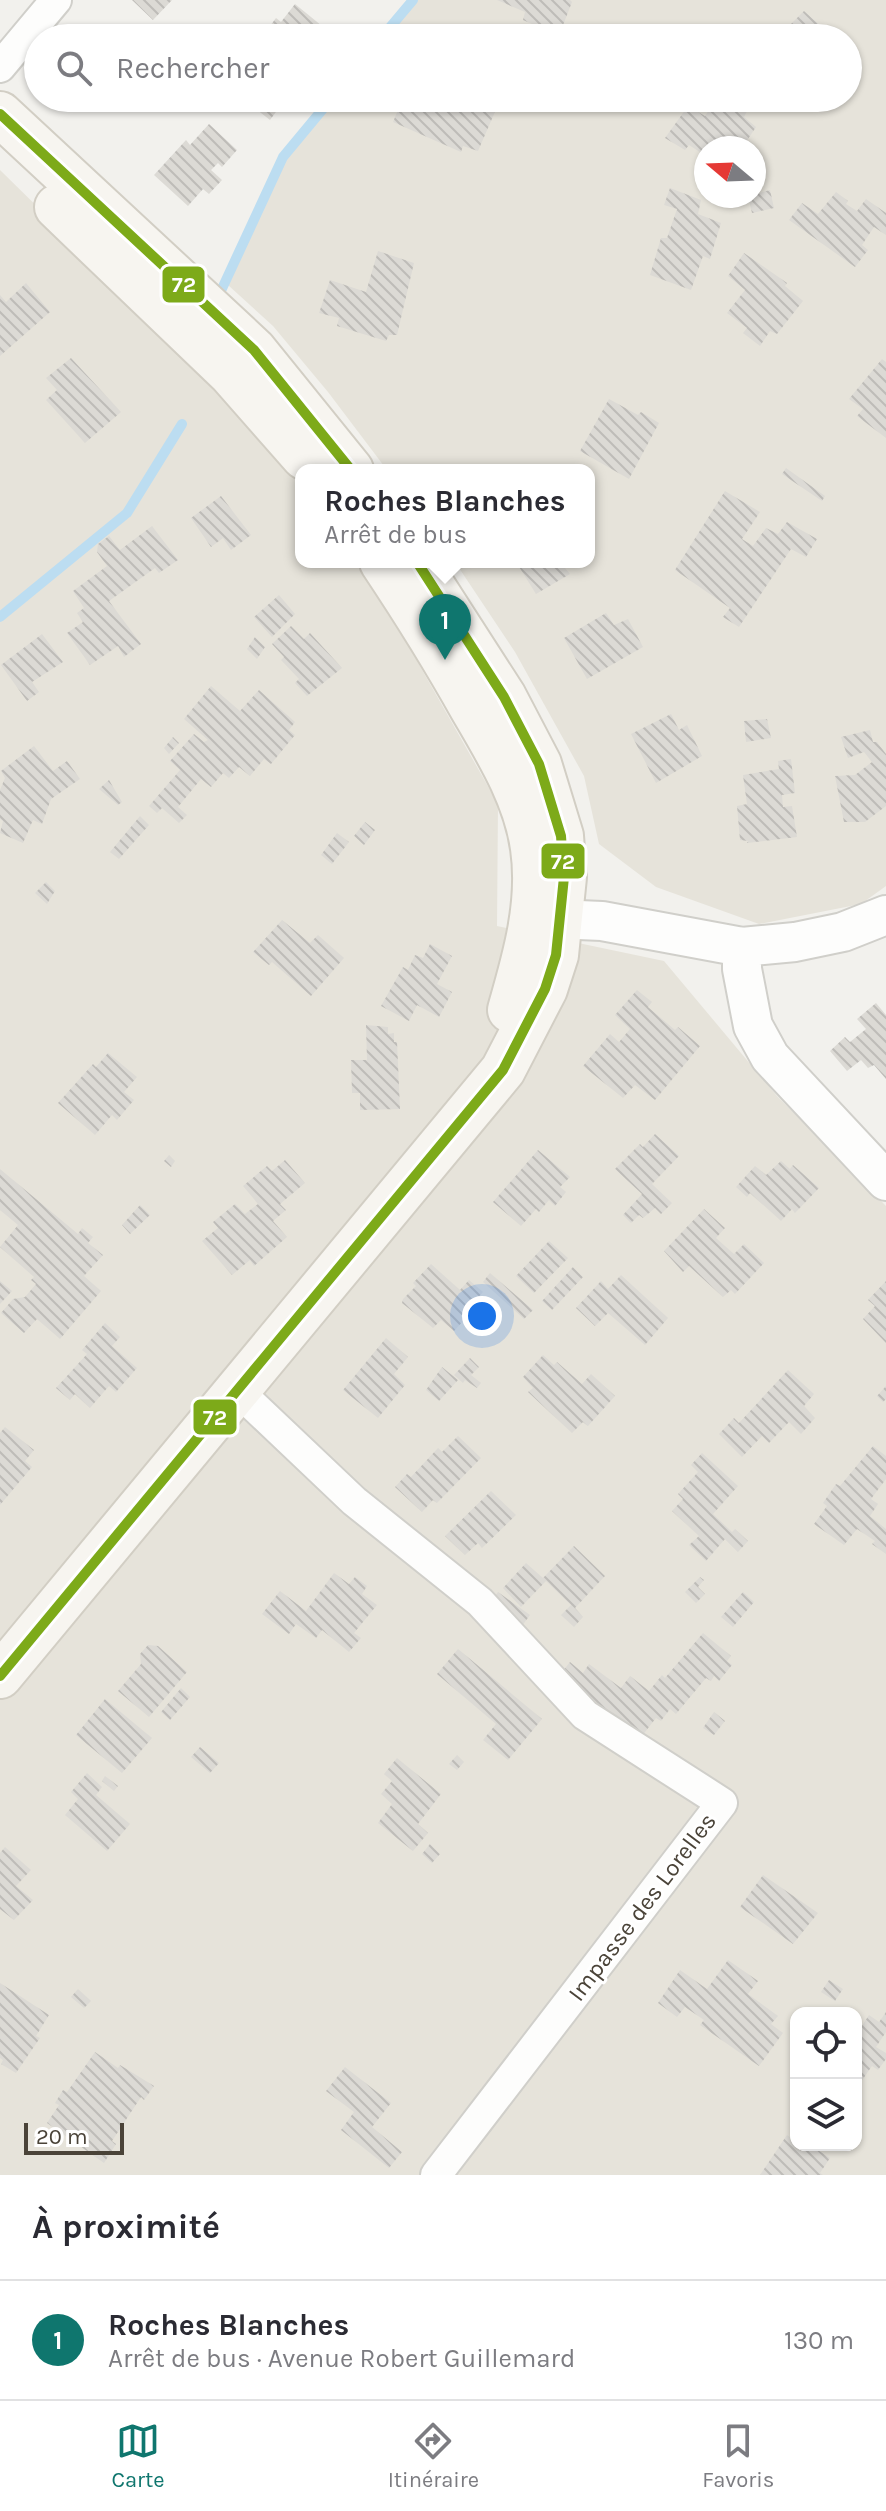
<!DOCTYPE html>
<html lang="fr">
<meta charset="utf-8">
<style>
body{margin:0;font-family:Karla,sans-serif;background:#f2f2f3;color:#2b2b33}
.controls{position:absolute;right:24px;bottom:24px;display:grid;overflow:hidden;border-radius:16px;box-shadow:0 2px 6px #0004}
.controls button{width:72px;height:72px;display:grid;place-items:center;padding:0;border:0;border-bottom:2px solid #e1e1e2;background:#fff;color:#2b2b33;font:40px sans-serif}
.compass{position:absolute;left:694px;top:136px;width:72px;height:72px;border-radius:50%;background:#fff;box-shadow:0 2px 6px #0004;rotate:289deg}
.scale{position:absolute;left:24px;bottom:20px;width:100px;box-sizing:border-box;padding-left:8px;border:4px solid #4a4338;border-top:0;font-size:22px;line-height:28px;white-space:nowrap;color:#4a4338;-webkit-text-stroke:6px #fff;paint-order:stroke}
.you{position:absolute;left:482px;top:1316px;width:28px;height:28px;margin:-20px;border:6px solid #fff;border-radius:50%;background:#1a73e8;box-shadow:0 0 0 12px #1a73e833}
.badge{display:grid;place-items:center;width:52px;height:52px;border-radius:50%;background:#0f766e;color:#fff;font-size:26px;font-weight:700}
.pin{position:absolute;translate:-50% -66px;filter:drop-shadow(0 2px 4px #0008)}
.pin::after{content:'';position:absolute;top:42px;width:28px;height:24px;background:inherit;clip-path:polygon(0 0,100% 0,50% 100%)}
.popup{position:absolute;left:295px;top:464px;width:300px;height:104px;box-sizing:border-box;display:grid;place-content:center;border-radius:16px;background:#fff;filter:drop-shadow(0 2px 6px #0005);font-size:26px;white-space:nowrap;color:#7c7c81}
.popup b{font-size:30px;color:#2b2b33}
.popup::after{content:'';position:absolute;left:50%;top:100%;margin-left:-16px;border:16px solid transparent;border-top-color:#fff}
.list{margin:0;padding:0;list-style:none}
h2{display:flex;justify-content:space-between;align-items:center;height:104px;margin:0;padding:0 32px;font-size:34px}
h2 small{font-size:26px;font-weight:400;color:#7c7c81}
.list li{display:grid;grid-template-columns:52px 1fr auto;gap:24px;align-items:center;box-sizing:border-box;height:120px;padding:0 32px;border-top:2px solid #e1e1e2}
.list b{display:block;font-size:30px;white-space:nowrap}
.list p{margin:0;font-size:26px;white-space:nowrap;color:#7c7c81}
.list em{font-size:26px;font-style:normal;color:#7c7c81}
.icon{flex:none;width:44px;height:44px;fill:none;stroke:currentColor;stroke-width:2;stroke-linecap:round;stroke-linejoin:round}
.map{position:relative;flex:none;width:886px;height:2175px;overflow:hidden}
.search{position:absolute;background:#fff;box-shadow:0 2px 6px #0004;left:24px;right:24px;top:24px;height:88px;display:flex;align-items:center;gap:20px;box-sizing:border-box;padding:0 28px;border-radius:44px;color:#7c7c81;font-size:30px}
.sheet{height:224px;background:#fff}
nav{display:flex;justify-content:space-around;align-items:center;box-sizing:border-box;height:112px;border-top:2px solid #e1e1e2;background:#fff;font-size:22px;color:#7c7c81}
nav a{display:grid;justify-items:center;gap:4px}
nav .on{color:#0f766e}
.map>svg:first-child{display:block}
</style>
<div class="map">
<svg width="886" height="2175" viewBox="0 0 886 2175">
<defs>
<pattern id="building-back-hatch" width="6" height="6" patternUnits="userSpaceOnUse" patternTransform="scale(2)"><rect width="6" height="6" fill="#dcdad5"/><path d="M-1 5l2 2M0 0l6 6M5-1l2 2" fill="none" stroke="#bebcb8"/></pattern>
</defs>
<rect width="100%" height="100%" fill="#f2f1ed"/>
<path fill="#e6e3da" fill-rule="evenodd" d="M 413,0 L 886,0 L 886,886 L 861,904 L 759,924 L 656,887 L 599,844 L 584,776 L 515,652 L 455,562 L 589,562 L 589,470 L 387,470 L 328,392 L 273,326 L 228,285 L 283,157 L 332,98 L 848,98 L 848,38 L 381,38 ZM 706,148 L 754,148 L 754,196 L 706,196 Z
M 0,170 L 232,398 L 301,485 L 301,562 L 361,562 L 498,804 L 497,926 L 664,961 L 777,1096 L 886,1206 L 886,2175 L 0,2175 ZM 796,2013 L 856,2013 L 856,2145 L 796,2145 Z"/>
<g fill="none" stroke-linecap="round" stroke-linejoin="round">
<path stroke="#bcddf1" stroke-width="10" d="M 381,38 L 413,0
M 220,293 L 283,157 L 332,98
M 0,617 L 127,513 L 182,424"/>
</g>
<path fill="url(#building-back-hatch)" d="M 132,0 L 172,0 L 153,20 Z
M 497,0 L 570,0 L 572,2 L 560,33 L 571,38 L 558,38 L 559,36 L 523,20 L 525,12 Z
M 295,4 L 327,30 L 321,38 L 261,38 L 276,18 L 281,22 Z
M 804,11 L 834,38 L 772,38 L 776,33 L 780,35 Z
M 242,98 L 280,98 L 284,101 L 270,120 Z
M 403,98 L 463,99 L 501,98 L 478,151 L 463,146 L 461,152 L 393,122 Z
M 717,98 L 727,98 L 747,111 L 744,117 L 756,127 L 742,148 L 706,148 L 706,156 L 689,145 L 685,150 L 665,138 L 688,106 L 705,116 Z
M 209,124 L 237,150 L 222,167 L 218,163 L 211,170 L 222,180 L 209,194 L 203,189 L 188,206 L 154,175 L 186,140 L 190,145 Z
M 670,188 L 701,200 L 698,214 L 721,223 L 710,259 L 703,256 L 691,290 L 650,275 L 661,238 L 667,238 L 677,209 L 664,205 Z
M 770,190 L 774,208 L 752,213 L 748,196 Z
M 836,192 L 848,201 L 846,204 L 857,211 L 866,199 L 886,213 L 886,235 L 874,227 L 862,245 L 868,250 L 855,267 L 789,220 L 802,203 L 818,214 Z
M 378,251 L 414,263 L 397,335 L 389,335 L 386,341 L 337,326 L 339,318 L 319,313 L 330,280 L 366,292 Z
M 744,253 L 787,283 L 785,286 L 803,301 L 777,334 L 770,331 L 760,346 L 743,333 L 747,328 L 727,313 L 745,290 L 728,276 Z
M 26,283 L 50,312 L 0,356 L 0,295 L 6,302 Z
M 71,358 L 121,412 L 85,443 L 46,400 L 57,390 L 46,378 Z
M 882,359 L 886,362 L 886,438 L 857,416 L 863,409 L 849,399 Z
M 609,399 L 638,415 L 641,412 L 659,423 L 629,479 L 580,451 Z
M 786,468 L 825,496 L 822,501 L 782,474 Z
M 725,491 L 760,512 L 742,539 L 753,546 L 766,528 L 778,534 L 787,522 L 817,539 L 806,557 L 791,549 L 739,627 L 723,617 L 730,608 L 675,570 Z
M 221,496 L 251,535 L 231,550 L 223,538 L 211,547 L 191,518 Z
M 152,526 L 178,560 L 159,573 L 155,568 L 109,601 L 141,644 L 124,657 L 118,646 L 90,665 L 67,633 L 83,622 L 77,613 L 84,608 L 73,591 L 107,566 L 97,552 L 98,544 L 109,536 L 120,550 Z
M 516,562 L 575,562 L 565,568 L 570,574 L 536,594 Z
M 279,595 L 295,614 L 272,637 L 254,617 Z
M 606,613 L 614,625 L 628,619 L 643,647 L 587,679 L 564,638 Z
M 291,626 L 304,639 L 310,633 L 342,668 L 307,696 L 295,683 L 299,679 L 281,660 L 284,657 L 272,644 Z
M 42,634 L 63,662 L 32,682 L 39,692 L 27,701 L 1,665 Z
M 255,637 L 265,647 L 257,659 L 247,649 Z
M 211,686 L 240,711 L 259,690 L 295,722 L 289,730 L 295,735 L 271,764 L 264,759 L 250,776 L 239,767 L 229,778 L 223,773 L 211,787 L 201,779 L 178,807 L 187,815 L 179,823 L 162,808 L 157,813 L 149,806 L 180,770 L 170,761 L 194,734 L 204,742 L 208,740 L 184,719 Z
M 671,714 L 679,730 L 687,725 L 702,756 L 656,783 L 631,734 Z
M 767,719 L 771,738 L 746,742 L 744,721 Z
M 870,730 L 873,742 L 877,742 L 886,754 L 886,806 L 865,822 L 844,822 L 835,776 L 855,775 L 872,762 L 864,752 L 848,758 L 841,737 Z
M 173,737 L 179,743 L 169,754 L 164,748 Z
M 34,746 L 53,771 L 67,761 L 80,779 L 51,799 L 42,824 L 33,820 L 23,843 L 0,833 L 3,821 L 0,819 L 0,790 L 5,778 L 1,771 Z
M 791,759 L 795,793 L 782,795 L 783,807 L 792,806 L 797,837 L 747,843 L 748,841 L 740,840 L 737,806 L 747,804 L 743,775 L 779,769 L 778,761 Z
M 109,780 L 122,802 L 118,805 L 99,789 Z
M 140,816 L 149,825 L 119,859 L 110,852 Z
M 365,822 L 375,830 L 364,845 L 354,836 Z
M 337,833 L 349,842 L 332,864 L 321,855 Z
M 46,882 L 55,891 L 47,904 L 35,893 Z
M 282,920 L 310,943 L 318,935 L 344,958 L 311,996 L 272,962 L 269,965 L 253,952 Z
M 430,944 L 452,956 L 437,984 L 452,992 L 439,1017 L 417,1005 L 409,1021 L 381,1006 L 403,967 L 408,970 L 415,955 L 423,958 Z
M 637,990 L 652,1002 L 648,1007 L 675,1030 L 678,1027 L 700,1046 L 655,1100 L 635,1085 L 623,1098 L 583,1066 L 610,1034 L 619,1042 L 630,1029 L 615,1015 Z
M 876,1003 L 886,1015 L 886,1079 L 874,1065 L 868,1068 L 861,1060 L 847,1071 L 830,1051 L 845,1037 L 850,1042 L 866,1029 L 857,1019 Z
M 366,1025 L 388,1027 L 388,1034 L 394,1033 L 394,1042 L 397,1042 L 400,1109 L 360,1110 L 360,1093 L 352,1093 L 351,1060 L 367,1060 Z
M 108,1053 L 137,1077 L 124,1092 L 134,1100 L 117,1120 L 112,1115 L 95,1135 L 58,1103 L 93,1064 L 96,1067 Z
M 655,1134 L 679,1156 L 652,1184 L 672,1203 L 661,1214 L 655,1208 L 643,1218 L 639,1215 L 631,1223 L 623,1215 L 642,1194 L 615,1169 L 640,1144 L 643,1147 Z
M 538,1150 L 570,1177 L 560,1187 L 566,1192 L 555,1206 L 549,1200 L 539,1212 L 536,1209 L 521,1226 L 493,1202 Z
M 169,1155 L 175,1161 L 171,1167 L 164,1161 Z
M 285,1160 L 305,1183 L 280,1204 L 286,1210 L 273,1221 L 287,1237 L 254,1266 L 250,1260 L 232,1275 L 202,1241 L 218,1228 L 213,1222 L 235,1204 L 245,1214 L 258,1204 L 243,1186 L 267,1166 L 272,1171 Z
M 781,1161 L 790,1169 L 793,1165 L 819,1188 L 795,1213 L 792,1209 L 781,1221 L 750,1193 L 747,1197 L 736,1187 L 755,1166 L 766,1175 Z
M 0,1169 L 78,1234 L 82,1228 L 93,1237 L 88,1243 L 103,1255 L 84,1276 L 101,1291 L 60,1339 L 37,1319 L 24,1333 L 1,1313 L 13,1299 L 25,1297 L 36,1284 L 31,1280 L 34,1277 L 0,1247 L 18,1225 L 0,1210 Z
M 140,1205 L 150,1215 L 130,1234 L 122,1225 Z
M 704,1209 L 725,1228 L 716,1238 L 734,1254 L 744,1244 L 764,1263 L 735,1294 L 731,1290 L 723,1297 L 689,1266 L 683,1272 L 664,1251 Z
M 549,1241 L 568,1258 L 534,1293 L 516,1276 Z
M 431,1264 L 460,1290 L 469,1280 L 483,1292 L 461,1316 L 464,1320 L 454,1331 L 441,1320 L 433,1328 L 402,1303 L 403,1299 L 416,1286 L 413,1283 Z
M 573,1267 L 583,1277 L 552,1310 L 542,1301 Z
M 490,1273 L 533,1310 L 524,1319 L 483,1282 Z
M 621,1275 L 668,1318 L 645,1345 L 608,1313 L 595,1326 L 576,1308 L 601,1281 L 608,1289 Z
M 0,1281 L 12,1291 L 0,1304 Z
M 886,1281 L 886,1343 L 863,1319 L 875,1306 L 868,1300 Z
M 105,1323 L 120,1337 L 112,1346 L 137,1368 L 116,1392 L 109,1386 L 90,1408 L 75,1394 L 70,1400 L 56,1388 L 87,1354 L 82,1350 Z
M 386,1338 L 408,1357 L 394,1374 L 405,1385 L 378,1418 L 343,1390 Z
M 543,1355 L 554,1365 L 557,1362 L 582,1384 L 591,1374 L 615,1396 L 588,1426 L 583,1422 L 572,1433 L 528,1392 L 533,1388 L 523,1377 Z
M 470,1358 L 479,1367 L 471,1375 L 481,1383 L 477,1388 L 465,1380 L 463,1383 L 454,1375 Z
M 442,1367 L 458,1380 L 439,1401 L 426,1390 Z
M 788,1370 L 814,1394 L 804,1406 L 815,1418 L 801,1434 L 789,1422 L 769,1443 L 762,1436 L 742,1457 L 719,1434 L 734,1418 L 739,1423 Z
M 886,1386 L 886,1399 L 883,1402 L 877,1396 Z
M 5,1427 L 34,1450 L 25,1461 L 32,1467 L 0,1505 L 0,1433 Z
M 458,1436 L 481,1458 L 437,1503 L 433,1500 L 422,1512 L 395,1487 L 407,1474 L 411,1477 L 438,1448 L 442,1452 Z
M 873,1446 L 886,1456 L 886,1479 L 871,1499 L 878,1504 L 870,1516 L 886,1529 L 886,1554 L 872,1544 L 875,1541 L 857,1529 L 844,1545 L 814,1524 L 827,1506 L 823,1503 L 836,1484 L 840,1486 Z
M 702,1453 L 738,1486 L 713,1514 L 732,1532 L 735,1529 L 748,1541 L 738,1552 L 725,1539 L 706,1561 L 689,1545 L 699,1536 L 672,1511 L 683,1499 L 678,1494 L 698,1472 L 691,1465 Z
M 491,1491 L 516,1515 L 482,1548 L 478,1543 L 465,1555 L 445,1536 Z
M 574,1546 L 605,1576 L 575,1608 L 583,1617 L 574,1627 L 561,1615 L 571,1605 L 546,1581 L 521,1607 L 503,1588 L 526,1563 L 543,1578 Z
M 334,1573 L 349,1584 L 355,1577 L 367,1586 L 362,1594 L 377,1605 L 354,1633 L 361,1638 L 349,1652 L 322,1630 L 316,1638 L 296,1624 L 289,1634 L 262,1614 L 280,1591 L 306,1611 Z
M 700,1577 L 704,1580 L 698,1587 L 705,1594 L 696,1603 L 685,1592 Z
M 498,1592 L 530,1615 L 519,1630 L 488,1606 Z
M 743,1592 L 754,1602 L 733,1627 L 721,1617 Z
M 703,1633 L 731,1656 L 727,1661 L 732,1665 L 719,1681 L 714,1676 L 711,1681 L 706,1678 L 676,1714 L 670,1709 L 661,1721 L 656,1718 L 638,1741 L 559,1676 L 570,1662 L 583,1673 L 589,1664 L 621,1688 L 630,1676 L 649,1691 L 662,1675 L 665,1678 Z
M 148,1645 L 158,1646 L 187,1672 L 149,1717 L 118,1691 L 141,1664 L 140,1654 Z
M 458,1649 L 542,1719 L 508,1760 L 483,1740 L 496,1724 L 437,1674 Z
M 181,1688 L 190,1697 L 170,1720 L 161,1712 Z
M 105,1699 L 152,1738 L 122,1773 L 76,1735 Z
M 714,1712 L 725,1721 L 714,1735 L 703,1728 Z
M 200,1747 L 219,1763 L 210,1773 L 191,1757 Z
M 457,1755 L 464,1762 L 457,1770 L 449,1764 Z
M 397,1758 L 441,1794 L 418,1824 L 428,1833 L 413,1851 L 378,1823 L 392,1804 L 381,1794 L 392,1781 L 384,1774 Z
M 87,1773 L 102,1787 L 96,1795 L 130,1824 L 107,1851 L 65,1815 L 78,1799 L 71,1792 Z
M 105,1776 L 118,1786 L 114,1791 L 102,1781 Z
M 430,1844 L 440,1854 L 432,1863 L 422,1854 Z
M 5,1847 L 31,1870 L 16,1886 L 33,1900 L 14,1920 L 0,1909 L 0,1853 Z
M 763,1875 L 818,1913 L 793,1944 L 740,1907 Z
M 728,1960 L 758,1981 L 748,1994 L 778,2016 L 771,2024 L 783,2033 L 759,2066 L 700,2025 L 704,2020 L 685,2007 L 677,2017 L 658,2003 L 680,1970 L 707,1989 Z
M 829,1980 L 843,1989 L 835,2001 L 821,1992 Z
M 0,1983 L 49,2015 L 36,2036 L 40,2038 L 16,2073 L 1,2064 L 3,2060 L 0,2058 Z
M 78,1989 L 91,2001 L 84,2008 L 71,1997 Z
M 886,2012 L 886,2032 L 876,2047 L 886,2053 L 886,2059 L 878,2070 L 872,2066 L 856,2089 L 856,2035 L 869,2015 L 879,2022 Z
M 95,2052 L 118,2068 L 120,2065 L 154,2086 L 144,2100 L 141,2097 L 112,2141 L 116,2144 L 104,2163 L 47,2123 L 59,2105 L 55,2103 L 63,2090 L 67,2092 Z
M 345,2067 L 391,2103 L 372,2127 L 402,2152 L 389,2168 L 341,2130 L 354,2112 L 326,2091 Z
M 787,2135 L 796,2141 L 796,2145 L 805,2147 L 810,2145 L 830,2158 L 820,2173 L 823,2175 L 760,2175 Z"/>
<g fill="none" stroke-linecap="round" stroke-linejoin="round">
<g stroke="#d0cfca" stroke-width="34">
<path id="minor" d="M 0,67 L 56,0
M 238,1391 L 354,1501 L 480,1602 L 585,1715 L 722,1803 L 436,2175"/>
</g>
<g stroke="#d0cfca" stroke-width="42">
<path id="tertiary" d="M 532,918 L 602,921 L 742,947 L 795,942 L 843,932 L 886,915
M 742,947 L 742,969 L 753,1026 L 770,1057 L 886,1181"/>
</g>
<g stroke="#d2cec4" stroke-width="48">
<path id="secondary" d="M 0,114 L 254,350 L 351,470
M 57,207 L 231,374 L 304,457
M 382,562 C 414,610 444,658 472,708 C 497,751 526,797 533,848 C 541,903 525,958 510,1010
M 0,1676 L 503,1070 L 545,989 L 556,955 L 564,877 L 561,836 L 539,764 L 504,697 L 417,562"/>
</g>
<use href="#minor" stroke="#fdfdfc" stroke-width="30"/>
<use href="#tertiary" stroke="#fdfdfc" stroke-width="38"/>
<use href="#secondary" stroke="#f7f5f0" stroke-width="44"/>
<g stroke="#fff" stroke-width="16">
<path id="bus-1" d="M 0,114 L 254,350 L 351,470
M 0,1676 L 503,1070 L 545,989 L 556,955 L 564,877 L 561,836 L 539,764 L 504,697 L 417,562"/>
</g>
<use href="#bus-1" stroke="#7daa19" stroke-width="10"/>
</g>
<g text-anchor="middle" stroke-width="6" stroke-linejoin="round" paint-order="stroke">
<g font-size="24" fill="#4a4338" stroke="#fff">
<text transform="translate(642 1907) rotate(-53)" y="8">Impasse des Lorelles</text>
</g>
</g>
<g stroke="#fff" stroke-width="3">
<rect x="161" y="265" width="45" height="39" rx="8" fill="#7daa19"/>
<rect x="540" y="842" width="46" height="38" rx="8" fill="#7daa19"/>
<rect x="192" y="1398" width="46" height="38" rx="8" fill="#7daa19"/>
</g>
<g font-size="22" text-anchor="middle" font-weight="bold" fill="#fff">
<text x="184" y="292">72</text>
<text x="563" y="869">72</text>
<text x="215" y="1425">72</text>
</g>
</svg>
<div class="controls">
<button><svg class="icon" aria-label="locate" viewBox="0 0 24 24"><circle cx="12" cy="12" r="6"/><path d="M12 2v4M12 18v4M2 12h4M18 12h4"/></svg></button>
<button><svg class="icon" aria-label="layers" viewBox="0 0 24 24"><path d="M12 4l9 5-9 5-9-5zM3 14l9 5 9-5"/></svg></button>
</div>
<svg class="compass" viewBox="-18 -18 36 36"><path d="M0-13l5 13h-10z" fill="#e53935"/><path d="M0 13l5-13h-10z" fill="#7c7c81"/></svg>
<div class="scale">20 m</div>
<div class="you"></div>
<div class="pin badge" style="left:445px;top:660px">1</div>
<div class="popup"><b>Roches Blanches</b>Arrêt de bus</div>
<div class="search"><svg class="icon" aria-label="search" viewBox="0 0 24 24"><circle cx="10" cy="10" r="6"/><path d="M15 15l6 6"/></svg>Rechercher</div>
</div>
<section class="sheet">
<h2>À proximité<small></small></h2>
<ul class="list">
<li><span class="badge">1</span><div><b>Roches Blanches</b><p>Arrêt de bus · Avenue Robert Guillemard</p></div><em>130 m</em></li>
</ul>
</section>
<nav>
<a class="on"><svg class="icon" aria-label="map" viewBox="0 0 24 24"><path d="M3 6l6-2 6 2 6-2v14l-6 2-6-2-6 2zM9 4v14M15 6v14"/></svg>Carte</a>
<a><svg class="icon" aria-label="directions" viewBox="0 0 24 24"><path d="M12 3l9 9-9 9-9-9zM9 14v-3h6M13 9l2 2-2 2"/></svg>Itinéraire</a>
<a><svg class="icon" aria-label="saved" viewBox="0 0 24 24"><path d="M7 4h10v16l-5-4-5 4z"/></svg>Favoris</a>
</nav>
